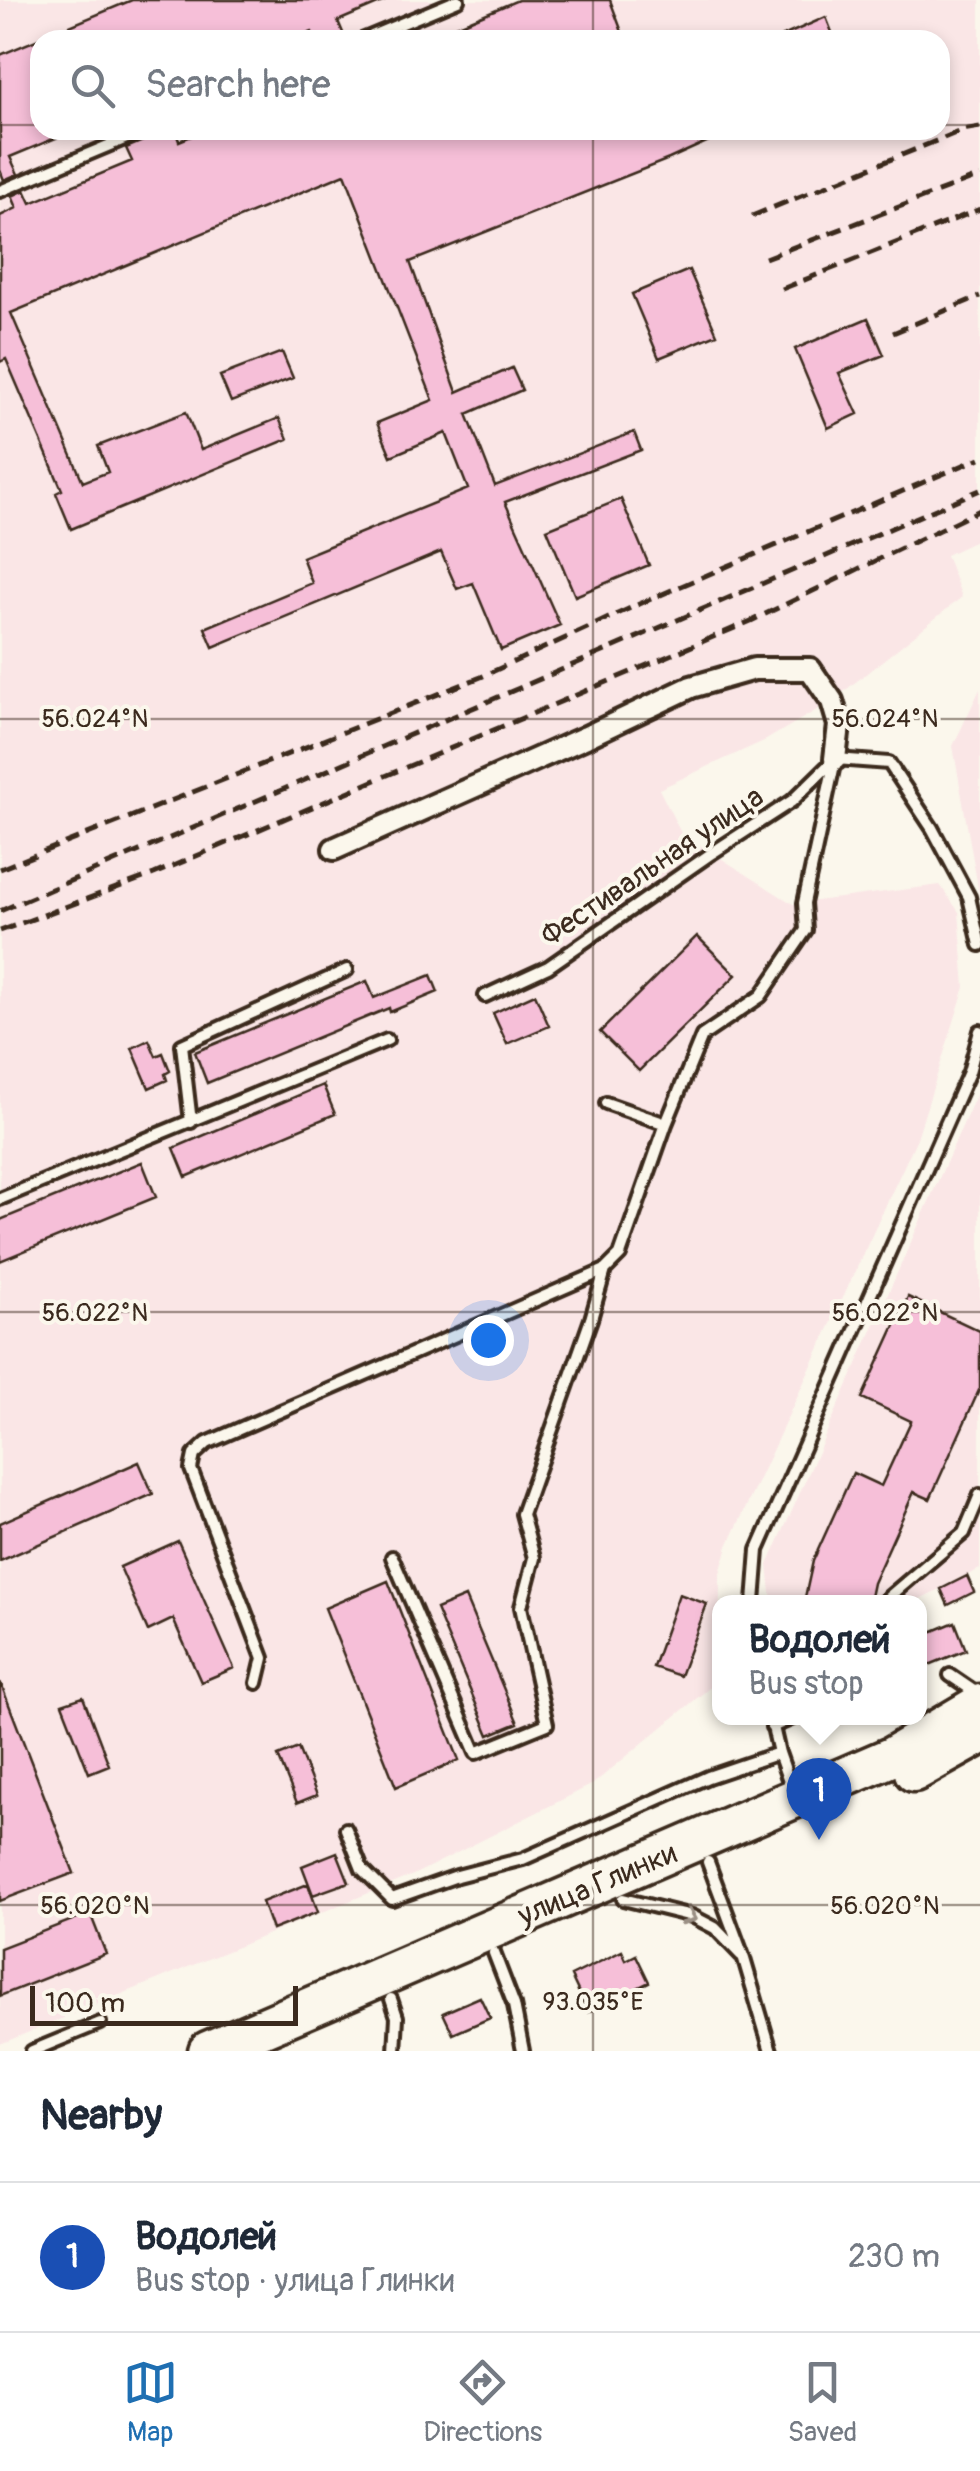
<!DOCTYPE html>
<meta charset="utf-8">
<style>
body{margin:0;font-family:Pangolin,sans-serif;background:#f6f6f7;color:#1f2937}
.scale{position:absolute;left:30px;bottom:25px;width:268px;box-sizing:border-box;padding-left:10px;border:5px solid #3b2a1e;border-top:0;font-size:28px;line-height:35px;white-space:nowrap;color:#3b2a1e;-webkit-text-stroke:8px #fbf7ec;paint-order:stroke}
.you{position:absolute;left:488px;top:1340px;width:35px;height:35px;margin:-25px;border:8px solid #fff;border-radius:50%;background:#1a73e8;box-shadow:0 0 0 15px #1a73e833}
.badge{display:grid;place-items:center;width:65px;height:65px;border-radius:50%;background:#1f6fb2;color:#fff;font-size:32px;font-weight:700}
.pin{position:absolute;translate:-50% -82px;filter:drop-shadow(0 2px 5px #0008)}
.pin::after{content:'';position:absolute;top:52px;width:35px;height:30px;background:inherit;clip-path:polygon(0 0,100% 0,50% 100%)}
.popup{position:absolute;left:712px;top:1595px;width:215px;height:130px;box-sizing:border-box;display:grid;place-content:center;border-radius:20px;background:#fff;filter:drop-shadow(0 2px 8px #0005);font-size:32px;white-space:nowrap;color:#747a83}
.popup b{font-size:38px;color:#1f2937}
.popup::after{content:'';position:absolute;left:50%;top:100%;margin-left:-20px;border:20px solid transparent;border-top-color:#fff}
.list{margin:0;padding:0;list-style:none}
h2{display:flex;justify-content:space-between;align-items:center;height:130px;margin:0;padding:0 40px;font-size:42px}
h2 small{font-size:32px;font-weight:400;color:#747a83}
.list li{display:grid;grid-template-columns:65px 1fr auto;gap:30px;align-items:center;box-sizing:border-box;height:150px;padding:0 40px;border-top:2px solid #e0e1e3}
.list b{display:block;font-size:38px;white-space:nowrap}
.list p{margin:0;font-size:32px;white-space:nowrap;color:#747a83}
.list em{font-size:32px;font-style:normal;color:#747a83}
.icon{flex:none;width:55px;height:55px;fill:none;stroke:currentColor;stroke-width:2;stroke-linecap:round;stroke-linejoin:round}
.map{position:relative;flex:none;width:980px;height:2051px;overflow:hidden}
.search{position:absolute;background:#fff;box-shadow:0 5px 15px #0003;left:30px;right:30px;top:30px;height:110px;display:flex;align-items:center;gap:25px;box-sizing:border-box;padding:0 35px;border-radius:30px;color:#747a83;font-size:38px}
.sheet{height:280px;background:#fff}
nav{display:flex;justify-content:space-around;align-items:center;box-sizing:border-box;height:140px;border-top:2px solid #e0e1e3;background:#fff;font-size:28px;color:#747a83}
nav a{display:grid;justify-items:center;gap:5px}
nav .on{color:#1f6fb2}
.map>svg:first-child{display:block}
</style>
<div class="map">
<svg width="980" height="2051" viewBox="0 0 980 2051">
<rect width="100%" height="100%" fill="#fbf7ec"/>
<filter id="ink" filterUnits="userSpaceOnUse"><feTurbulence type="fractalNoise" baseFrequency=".01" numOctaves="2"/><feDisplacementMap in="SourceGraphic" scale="20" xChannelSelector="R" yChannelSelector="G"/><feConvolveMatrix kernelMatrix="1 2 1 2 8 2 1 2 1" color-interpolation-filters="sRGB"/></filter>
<g filter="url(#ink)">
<path fill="#fae6e6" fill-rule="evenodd" d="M 0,0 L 980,0 L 980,539 L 946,555 L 962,597 L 832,701 L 766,740 L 659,789 L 681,833 L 793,904 L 940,885 L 959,912 L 965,987 L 917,1138 L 728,1546 L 720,1573 L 719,1680 L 593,1784 L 413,1875 L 0,2044 ZM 40,40 L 940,40 L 940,130 L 40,130 Z
M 980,689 L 980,899 L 953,746 Z
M 980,1086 L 980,1569 L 914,1602 L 772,1602 L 768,1565 Z"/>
<path fill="#f6bfd8" stroke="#3b2a1e" stroke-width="2.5" d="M 132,0 L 387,0 L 338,21 L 346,40 L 316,40 L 312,32 L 292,40 L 40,40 L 40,130 L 75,130 L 10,157 L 18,174 L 4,180 L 0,170 L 0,55 Z
M 518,0 L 610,0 L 625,40 L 423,40 Z
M 826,17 L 835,40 L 774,40 Z
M 155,130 L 175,130 L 179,141 L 206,130 L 733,130 L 669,159 L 410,262 L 457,392 L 512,368 L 522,390 L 467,414 L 495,486 L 634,432 L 641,450 L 505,502 L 560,625 L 501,650 L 473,583 L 457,589 L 441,552 L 213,647 L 205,628 L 312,583 L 302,557 L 468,489 L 446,433 L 391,456 L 377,423 L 433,400 L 345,174 L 11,313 L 83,482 L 108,472 L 98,446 L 186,412 L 201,450 L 279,418 L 288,439 L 71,529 L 56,493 L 62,490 L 6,359 L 0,362 L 0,216 L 17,208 L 12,196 L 25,190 L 31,203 L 132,161 L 126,148 L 150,138 Z
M 689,270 L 717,334 L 659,358 L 632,294 Z
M 868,318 L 884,355 L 839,373 L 858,414 L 828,428 L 795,349 Z
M 282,352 L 293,378 L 231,402 L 220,376 Z
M 621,499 L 649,565 L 575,596 L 547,529 Z
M 697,936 L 736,975 L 639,1071 L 600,1032 Z
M 431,975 L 438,992 L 390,1012 L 389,1008 L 207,1083 L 195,1052 L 367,981 L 374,998 Z
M 535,994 L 549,1026 L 507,1044 L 493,1013 Z
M 149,1040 L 156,1056 L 163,1053 L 170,1071 L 165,1074 L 167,1080 L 149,1088 L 132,1048 Z
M 323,1085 L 335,1114 L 186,1177 L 174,1148 Z
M 142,1162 L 156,1197 L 0,1261 L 0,1220 Z
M 908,1297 L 980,1331 L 980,1388 L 930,1499 L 914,1492 L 873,1583 L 869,1602 L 804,1602 L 813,1561 L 853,1473 L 881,1486 L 911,1421 L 862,1398 Z
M 139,1462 L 153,1494 L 0,1561 L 0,1523 Z
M 178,1541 L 234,1668 L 201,1682 L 173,1619 L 148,1631 L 120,1567 Z
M 967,1576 L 974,1592 L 948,1605 L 941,1589 Z
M 388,1581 L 459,1760 L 396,1787 L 325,1608 Z
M 679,1594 L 707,1604 L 680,1676 L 653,1667 Z
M 465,1597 L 518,1723 L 489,1735 L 436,1609 Z
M 955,1622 L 966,1650 L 929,1665 L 919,1637 Z
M 1,1684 L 74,1873 L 0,1901 L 0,1685 Z
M 83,1697 L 109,1765 L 89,1773 L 62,1704 Z
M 298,1748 L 317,1795 L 297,1803 L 278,1756 Z
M 337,1852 L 349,1882 L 313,1895 L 302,1866 Z
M 308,1884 L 318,1912 L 272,1930 L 262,1902 Z
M 90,1913 L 106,1954 L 0,1996 L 0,1948 Z
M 622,1951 L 626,1960 L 636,1955 L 649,1982 L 588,2012 L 571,1976 Z
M 480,1997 L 490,2018 L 453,2034 L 443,2013 Z"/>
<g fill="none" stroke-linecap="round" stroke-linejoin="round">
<g stroke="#3b2a1e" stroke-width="18">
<path id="lane" d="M 362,40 L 458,0
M 0,191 L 146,130
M 836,759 L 889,763 L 932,828 L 969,897 L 980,945
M 485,996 L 548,967 L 712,853 L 792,801 L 835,759
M 191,1122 L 182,1045 L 347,970
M 666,1124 L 702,1036 L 761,996 L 806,930 L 804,903 L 835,760
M 0,1199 L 387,1040
M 392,1557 L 476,1753 L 547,1724 L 521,1607 L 534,1558 L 522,1514 L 591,1319 L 605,1270 L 620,1255 L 666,1124 L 606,1103
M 754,1602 L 758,1550 L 969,1072 L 980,1031
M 883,1602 L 964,1533 L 980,1495
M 950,1675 L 978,1694
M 257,1683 L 263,1658 L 191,1469 L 194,1455 L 207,1443 L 605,1270
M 771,1718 L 779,1753 L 793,1793
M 772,1727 L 793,1718
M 346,1829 L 362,1869 L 392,1899 L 457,1876 L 523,1859 L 708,1777 L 779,1753
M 708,1862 L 744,1959 L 771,2051
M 623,1899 L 692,1916 L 715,1928 L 741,1955
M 494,1953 L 514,2005 L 523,2051
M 391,1999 L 397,2017 L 395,2051
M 32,2051 L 100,2023"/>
</g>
<g stroke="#3b2a1e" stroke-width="28">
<path id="street" d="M 334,849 L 586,737 L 691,687 L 754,669 L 810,669 L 832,701 L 839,725 L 835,759"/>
</g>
<g stroke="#3b2a1e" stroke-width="45">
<path id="highway" d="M 914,1772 L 980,1735
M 208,2051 L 891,1757 L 980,1704"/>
</g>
<use href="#lane" stroke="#fbf7ec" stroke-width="10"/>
<use href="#street" stroke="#fbf7ec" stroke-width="20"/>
<use href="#highway" stroke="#fbf7ec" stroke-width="38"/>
<path stroke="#3b2a1e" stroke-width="5" stroke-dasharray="15 8" stroke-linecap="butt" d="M 752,216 L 963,130 L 980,127
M 765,258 L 980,176
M 782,289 L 980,209
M 893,333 L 980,296
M 0,869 L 481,677 L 637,605 L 980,458
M 0,911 L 980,490
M 0,931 L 154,874 L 751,621 L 980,510"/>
</g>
<defs><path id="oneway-chevron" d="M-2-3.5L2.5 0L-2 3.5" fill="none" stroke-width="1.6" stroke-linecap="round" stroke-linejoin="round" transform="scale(2.5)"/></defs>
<use stroke="#9b9085" href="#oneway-chevron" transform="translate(690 1917) rotate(22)"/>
</g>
<path fill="none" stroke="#3b2a1e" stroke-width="2.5" stroke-opacity="0.45" d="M 593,0 L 593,40M 0,125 L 40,125M 940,125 L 980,125M 593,130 L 593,2051M 0,719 L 980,719M 0,1312 L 980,1312M 0,1905 L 980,1905"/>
<g text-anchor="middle" stroke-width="8" stroke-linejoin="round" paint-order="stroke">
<g font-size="30" fill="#3b2a1e" stroke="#fbf7ec">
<text transform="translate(652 866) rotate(-34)" y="10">Фестивальная улица</text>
<text transform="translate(597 1884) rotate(-23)" y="10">улица Глинки</text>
</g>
</g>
<g font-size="25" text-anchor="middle" fill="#3b2a1e" stroke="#fbf7ec" stroke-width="8" stroke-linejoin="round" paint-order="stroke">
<text x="95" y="727">56.024°N</text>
<text x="885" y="727">56.024°N</text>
<text x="95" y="1321">56.022°N</text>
<text x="885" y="1321">56.022°N</text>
<text x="95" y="1914">56.020°N</text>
<text x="885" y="1914">56.020°N</text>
<text x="593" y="2010">93.035°E</text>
</g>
</svg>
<div class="scale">100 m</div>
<div class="you"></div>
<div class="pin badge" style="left:819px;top:1840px;background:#1a4fb4">1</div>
<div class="popup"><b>Водолей</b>Bus stop</div>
<div class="search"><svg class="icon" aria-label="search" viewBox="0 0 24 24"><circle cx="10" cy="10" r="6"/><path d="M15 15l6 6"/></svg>Search here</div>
</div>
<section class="sheet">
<h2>Nearby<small></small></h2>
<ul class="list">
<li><span class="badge" style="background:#1a4fb4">1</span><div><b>Водолей</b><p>Bus stop · улица Глинки</p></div><em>230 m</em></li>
</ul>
</section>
<nav>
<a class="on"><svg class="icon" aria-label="map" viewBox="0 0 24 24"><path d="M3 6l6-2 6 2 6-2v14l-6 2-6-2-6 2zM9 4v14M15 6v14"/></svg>Map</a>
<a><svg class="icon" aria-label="directions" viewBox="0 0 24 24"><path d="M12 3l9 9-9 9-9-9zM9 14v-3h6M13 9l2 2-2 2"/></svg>Directions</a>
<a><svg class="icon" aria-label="saved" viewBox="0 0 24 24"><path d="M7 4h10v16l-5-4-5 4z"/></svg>Saved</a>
</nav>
